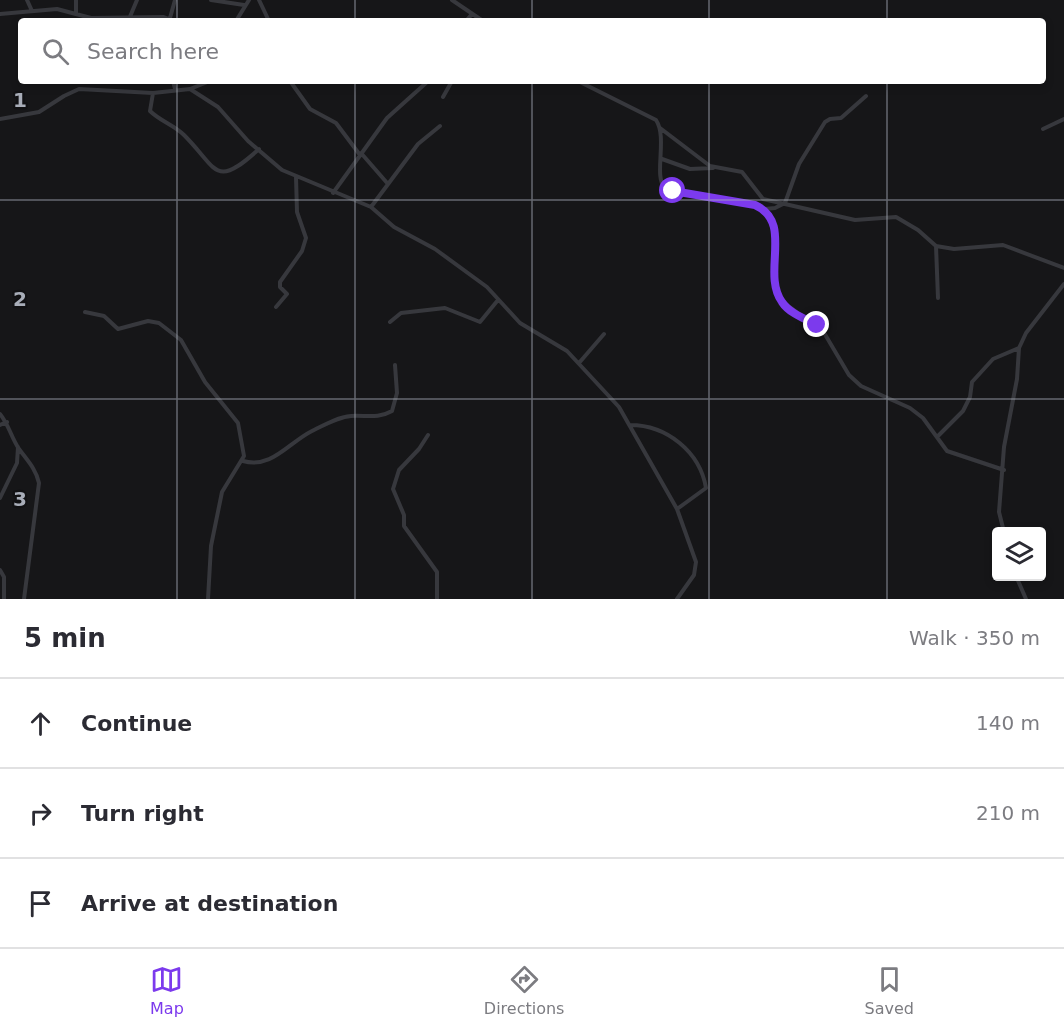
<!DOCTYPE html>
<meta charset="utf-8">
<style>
body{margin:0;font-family:"DejaVu Sans",sans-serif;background:#f2f2f3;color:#2b2b33}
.controls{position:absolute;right:18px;bottom:18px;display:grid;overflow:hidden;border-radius:6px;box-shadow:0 3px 9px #0003}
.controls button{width:54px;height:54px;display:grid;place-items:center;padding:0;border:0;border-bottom:2px solid #e1e1e2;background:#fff;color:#2b2b33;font:30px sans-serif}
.stop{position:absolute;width:18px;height:18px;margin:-14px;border:4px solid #7c3aed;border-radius:50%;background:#fff}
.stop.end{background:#7c3aed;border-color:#fff;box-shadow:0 2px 6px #0008}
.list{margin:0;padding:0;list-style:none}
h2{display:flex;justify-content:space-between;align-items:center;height:78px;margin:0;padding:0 24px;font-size:26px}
h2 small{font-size:20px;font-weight:400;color:#7c7c81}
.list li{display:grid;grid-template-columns:39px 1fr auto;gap:18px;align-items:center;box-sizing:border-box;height:90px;padding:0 24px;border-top:2px solid #e1e1e2}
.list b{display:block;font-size:22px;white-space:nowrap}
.list em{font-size:20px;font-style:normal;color:#7c7c81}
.icon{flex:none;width:33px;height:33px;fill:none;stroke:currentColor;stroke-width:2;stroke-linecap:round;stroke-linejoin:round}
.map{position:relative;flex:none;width:1064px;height:599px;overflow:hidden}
.search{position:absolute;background:#fff;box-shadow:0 3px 9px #0003;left:18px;right:18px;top:18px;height:66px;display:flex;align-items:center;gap:15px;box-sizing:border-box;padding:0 21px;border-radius:6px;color:#7c7c81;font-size:22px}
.sheet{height:348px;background:#fff}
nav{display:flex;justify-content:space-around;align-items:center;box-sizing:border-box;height:84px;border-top:2px solid #e1e1e2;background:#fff;font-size:16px;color:#7c7c81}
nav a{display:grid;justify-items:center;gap:3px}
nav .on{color:#7c3aed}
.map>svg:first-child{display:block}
</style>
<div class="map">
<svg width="1064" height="599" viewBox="0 0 1064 599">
<rect width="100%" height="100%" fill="#161618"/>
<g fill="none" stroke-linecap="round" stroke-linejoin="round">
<path stroke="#37383d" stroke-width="4" d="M 27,0 L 32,11
M 76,0 L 76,14
M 211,0 L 244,5
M 259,0 L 269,21
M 452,0 L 483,21
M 0,14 L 57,9 L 91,18 L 163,17 L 174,21
M 170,18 L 175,0
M 129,19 L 137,0
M 236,21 L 249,0
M 466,21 L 472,14
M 173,81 L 175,89
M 290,81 L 310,109 L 336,123 L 360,155
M 578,81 L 656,120 C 668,138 653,176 665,188 L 755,205 L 764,209 L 774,226 L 773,275 L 781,301 L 823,331 L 849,375 L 861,386 L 910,408 L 923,418 L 947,451 L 1004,470
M 190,89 L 210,81
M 153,93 L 150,111 C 160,121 174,125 184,135 C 218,169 214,190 259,149
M 443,97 L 452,81
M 0,119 L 39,112 L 64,96 L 79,89 L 153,93 L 190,89 L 218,107 L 248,141 L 282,170 L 371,207 L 394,227 L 435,249 L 487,287 L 520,323 L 567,351 L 619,407 L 677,509 L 696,562 L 694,575 L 677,599
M 660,128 L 710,166 L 742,172 L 763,199 L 855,220 L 896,217 L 918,230 L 936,246 L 954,249 L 1003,245 L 1064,268
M 1043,129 L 1064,119
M 361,153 L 388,184
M 662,159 L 690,169 L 713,168
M 333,193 L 387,118 L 426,83
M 371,207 L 418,144 L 440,126
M 765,209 L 775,208 L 785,203 L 799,164 L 825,122 L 830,119 L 841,118 L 866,96
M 936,246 L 938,298
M 276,307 L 287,294 L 280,287 L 280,282 L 302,251 L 306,238 L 297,212 L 296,177
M 85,312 L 104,316 L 118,329 L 148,321 L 159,323 L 181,340 L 205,382 L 238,423 L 244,456 L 222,492 L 211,546 L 208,599
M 390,322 L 401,313 L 445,308 L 480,322 L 498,300
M 579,363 L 604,334
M 0,414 C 9,425 11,437 19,449 C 27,460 36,469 39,483 L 24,599
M 0,425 L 7,422
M 630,425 C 667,425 700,452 706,488 L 677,509
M 428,435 L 419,449 L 399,470 L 393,489 L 404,515 L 404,526 L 437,572 L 437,599
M 937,437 L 963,411 L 970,397 L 972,382 L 993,359 L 1019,348
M 243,461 C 272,469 288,443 312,431 C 324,425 338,417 351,416 C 366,415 378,419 392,411 L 397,393 L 395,365
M 0,498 L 17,463 L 18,447
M 1004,532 L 999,512 L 1004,447 L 1017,379 L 1019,348 L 1026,333 L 1064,284
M 0,570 L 4,577 L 4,599
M 1016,576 L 1026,599"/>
</g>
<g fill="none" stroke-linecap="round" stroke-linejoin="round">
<path stroke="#7c3aed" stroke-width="8" d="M 673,191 L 755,205 C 794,222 761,273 782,302 C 789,313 805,319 817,325"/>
</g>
<path fill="none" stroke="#a8adb8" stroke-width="1.5" stroke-opacity="0.55" d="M 177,0 L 177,21M 355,0 L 355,21M 532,0 L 532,21M 709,0 L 709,21M 887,0 L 887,21M 177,81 L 177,599M 355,81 L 355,599M 532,81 L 532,599M 709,81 L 709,599M 887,81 L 887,599M 0,200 L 1064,200M 0,399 L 1064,399"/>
<g font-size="20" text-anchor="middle" font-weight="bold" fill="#a8adb8" stroke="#111113" stroke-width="4.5" stroke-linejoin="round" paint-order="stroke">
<text x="20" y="107">1</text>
<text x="20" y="306">2</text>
<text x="20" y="506">3</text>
</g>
</svg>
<div class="controls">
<button><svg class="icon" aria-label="layers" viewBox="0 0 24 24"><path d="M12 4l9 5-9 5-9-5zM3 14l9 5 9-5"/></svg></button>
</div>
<div class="stop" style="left:673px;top:191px"></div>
<div class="stop end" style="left:817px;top:325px"></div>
<div class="search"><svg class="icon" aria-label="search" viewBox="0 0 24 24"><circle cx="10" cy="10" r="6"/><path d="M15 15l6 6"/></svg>Search here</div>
</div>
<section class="sheet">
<h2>5 min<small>Walk · 350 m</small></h2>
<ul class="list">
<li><svg class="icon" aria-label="ahead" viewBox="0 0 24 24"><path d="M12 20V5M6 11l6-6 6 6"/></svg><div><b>Continue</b></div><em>140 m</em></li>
<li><svg class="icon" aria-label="right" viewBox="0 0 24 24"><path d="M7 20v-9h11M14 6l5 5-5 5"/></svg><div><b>Turn right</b></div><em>210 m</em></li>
<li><svg class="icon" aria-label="arrive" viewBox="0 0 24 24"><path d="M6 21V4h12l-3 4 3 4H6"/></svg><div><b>Arrive at destination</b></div></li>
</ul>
</section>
<nav>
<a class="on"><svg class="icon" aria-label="map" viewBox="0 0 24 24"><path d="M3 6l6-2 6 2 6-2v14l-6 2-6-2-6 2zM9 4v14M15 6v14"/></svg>Map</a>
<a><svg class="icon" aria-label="directions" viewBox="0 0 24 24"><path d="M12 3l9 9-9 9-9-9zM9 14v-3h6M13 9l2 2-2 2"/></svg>Directions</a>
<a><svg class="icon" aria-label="saved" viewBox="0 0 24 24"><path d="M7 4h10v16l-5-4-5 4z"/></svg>Saved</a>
</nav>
